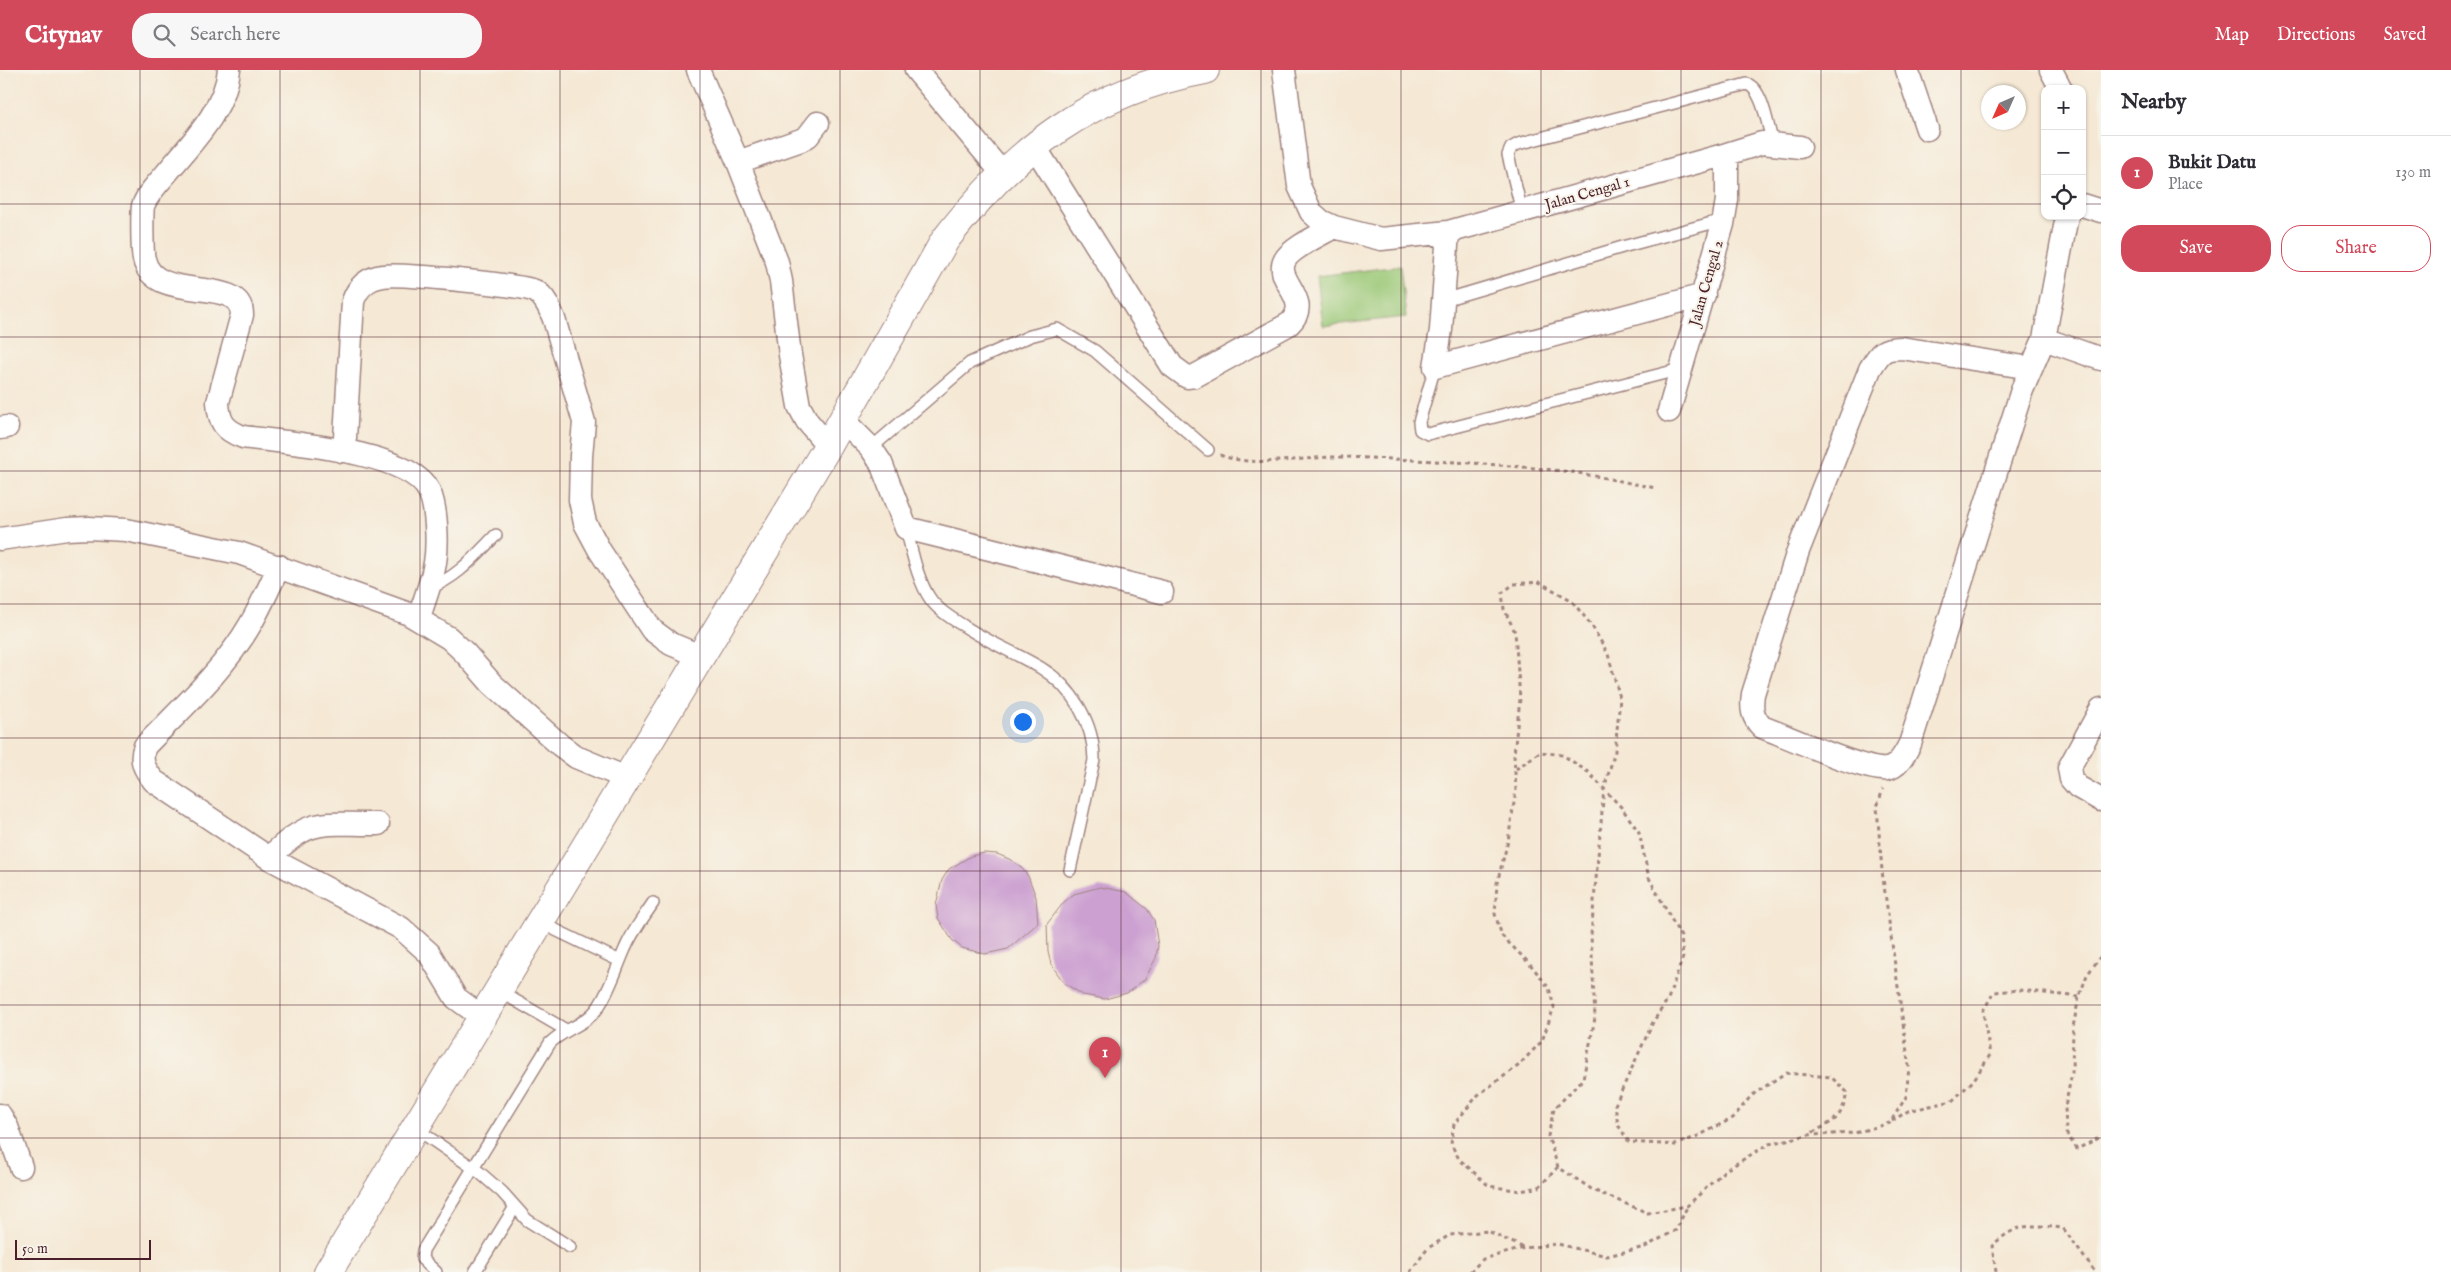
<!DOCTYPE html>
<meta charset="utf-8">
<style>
body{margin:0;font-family:"IM FELL English",serif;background:#f7f7f7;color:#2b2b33}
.controls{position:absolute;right:15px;top:15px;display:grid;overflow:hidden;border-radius:10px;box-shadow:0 1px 4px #0004}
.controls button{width:45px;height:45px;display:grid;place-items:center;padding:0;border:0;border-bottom:1px solid #e1e1e2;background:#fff;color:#2b2b33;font:25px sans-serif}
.compass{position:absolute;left:1981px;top:15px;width:45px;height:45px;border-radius:50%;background:#fff;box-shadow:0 1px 4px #0004;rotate:225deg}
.scale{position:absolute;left:15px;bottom:12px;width:136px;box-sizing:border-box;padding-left:5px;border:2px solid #4a1f2b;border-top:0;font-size:14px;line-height:18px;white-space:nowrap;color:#4a1f2b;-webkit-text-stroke:4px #f7f3e8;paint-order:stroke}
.you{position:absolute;left:1022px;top:651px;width:18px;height:18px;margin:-12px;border:4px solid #fff;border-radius:50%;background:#1a73e8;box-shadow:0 0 0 8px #1a73e833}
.badge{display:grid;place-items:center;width:32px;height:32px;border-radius:50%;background:#d1495b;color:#fff;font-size:16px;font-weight:700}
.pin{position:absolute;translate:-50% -41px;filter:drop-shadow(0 1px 2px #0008)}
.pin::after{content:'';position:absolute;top:26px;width:18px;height:15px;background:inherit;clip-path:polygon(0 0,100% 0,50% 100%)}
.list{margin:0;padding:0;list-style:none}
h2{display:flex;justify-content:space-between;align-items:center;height:65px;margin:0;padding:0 20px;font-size:21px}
h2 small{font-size:16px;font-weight:400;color:#7c7c81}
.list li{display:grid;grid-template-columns:32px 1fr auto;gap:15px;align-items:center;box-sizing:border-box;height:75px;padding:0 20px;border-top:1px solid #e1e1e2}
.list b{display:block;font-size:19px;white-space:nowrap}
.list p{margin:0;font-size:16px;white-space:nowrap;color:#7c7c81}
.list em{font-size:16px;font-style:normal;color:#7c7c81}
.actions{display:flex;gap:10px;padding:15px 20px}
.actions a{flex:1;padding:11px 0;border:1px solid #d1495b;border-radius:20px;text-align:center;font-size:18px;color:#d1495b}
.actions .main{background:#d1495b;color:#fff}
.icon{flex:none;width:28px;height:28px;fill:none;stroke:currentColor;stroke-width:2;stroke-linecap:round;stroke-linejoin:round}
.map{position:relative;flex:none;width:2101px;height:1202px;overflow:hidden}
header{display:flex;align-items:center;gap:30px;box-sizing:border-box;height:70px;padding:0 25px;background:#d1495b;color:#fff}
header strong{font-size:24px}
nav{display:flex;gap:28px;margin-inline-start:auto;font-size:18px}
.search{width:350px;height:45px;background:#f7f7f7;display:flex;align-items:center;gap:12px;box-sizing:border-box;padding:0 18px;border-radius:20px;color:#7c7c81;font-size:19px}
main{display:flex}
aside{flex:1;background:#fff}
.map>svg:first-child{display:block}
</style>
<header>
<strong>Citynav</strong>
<div class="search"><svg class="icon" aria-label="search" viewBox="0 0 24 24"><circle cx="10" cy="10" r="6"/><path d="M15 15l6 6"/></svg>Search here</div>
<nav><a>Map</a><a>Directions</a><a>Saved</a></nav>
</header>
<main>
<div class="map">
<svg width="2101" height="1202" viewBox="0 0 2101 1202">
<rect width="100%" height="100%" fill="#f7f3e8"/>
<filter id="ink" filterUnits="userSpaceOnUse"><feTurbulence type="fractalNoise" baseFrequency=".02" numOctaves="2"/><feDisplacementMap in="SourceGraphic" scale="10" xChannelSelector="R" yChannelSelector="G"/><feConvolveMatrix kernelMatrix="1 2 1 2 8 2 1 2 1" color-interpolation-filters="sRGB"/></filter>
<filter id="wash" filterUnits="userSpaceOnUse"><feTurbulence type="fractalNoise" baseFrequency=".0096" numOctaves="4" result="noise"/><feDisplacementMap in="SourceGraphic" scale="20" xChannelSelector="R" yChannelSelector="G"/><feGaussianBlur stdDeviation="1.12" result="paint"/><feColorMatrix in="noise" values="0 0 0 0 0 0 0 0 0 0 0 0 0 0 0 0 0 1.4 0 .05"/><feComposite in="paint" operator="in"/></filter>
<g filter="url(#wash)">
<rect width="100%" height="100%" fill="#f5e8d4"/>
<path fill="#98c775" stroke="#717350" d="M 1400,196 L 1406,247 L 1323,256 L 1317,206 Z"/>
<g id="blocks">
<path fill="#cca0d1" d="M 984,783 L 997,784 L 1009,789 L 1020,796 L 1028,806 L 1036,827 L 1038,853 L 1008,879 L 985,884 L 962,878 L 952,870 L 938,848 L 936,835 L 942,810 L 949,799 L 971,786 Z
M 1100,817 L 1126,822 L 1147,839 L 1154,850 L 1158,876 L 1156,888 L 1145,909 L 1127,923 L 1105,929 L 1083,925 L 1064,913 L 1051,894 L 1048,882 L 1047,854 L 1064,832 L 1074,824 Z"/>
</g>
</g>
<g filter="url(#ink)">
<use href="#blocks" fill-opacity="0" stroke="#a08480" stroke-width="1"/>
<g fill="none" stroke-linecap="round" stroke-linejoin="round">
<g stroke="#a08480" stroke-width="14">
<path id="lane" d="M 1522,142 L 1508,85 L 1511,78 L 1518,74 L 1747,14 C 1763,19 1768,58 1773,74
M 1444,230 L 1626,176 L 1723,150
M 1435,297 L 1419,352 L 1420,360 L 1428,364 L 1681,299
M 871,378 L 970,293 L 1030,266 L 1057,259 L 1095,281 L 1208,380
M 906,458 C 912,481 917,510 931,530 C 939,541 952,549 964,556 C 988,572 1016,583 1041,598 C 1072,617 1094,653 1094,690 L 1070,800
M 429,518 C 457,508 475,486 496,465
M 539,852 L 620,891
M 499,921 L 566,960
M 415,1058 L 479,1102 L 502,1122 L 527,1150 L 570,1177
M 436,1202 L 422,1189 L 423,1180 L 550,973 C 564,959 585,955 597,939 C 610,921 616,899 625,879 C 632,862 643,848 653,833
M 475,1202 L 515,1137"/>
</g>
<g stroke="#a08480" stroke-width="25">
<path id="street" d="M 229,0 C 225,41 190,74 165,105 C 157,114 147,125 143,136 C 142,142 142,183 144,189 C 154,236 242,203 242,245 L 218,332 C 219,352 224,360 243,367 C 287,373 408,380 429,421 C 437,438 438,475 435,493 C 432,512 424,530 419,548
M 698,0 L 738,92 L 777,192 L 781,211 L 790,285 L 799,336 L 807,351 L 828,376
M 916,0 L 1003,104
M 1284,0 L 1299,116 L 1311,142 L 1321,151 L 1334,157 L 1381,169 L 1448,162 L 1727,84 L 1762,73 L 1800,77
M 1907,0 L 1927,59
M 2051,0 L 2061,19
M 1035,77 L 1172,296 L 1187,307 L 1195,306 L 1289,254 C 1315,230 1273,211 1285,190 C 1291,178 1322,164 1334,157
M 738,92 L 801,70 L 808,66 L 818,53
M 2082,135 L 2101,141
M 1448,162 L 1441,260 L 1435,297 L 1704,225
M 2044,269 L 2101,289
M 2031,298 L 1901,278 C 1882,278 1880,283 1870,299 L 1798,481 L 1753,624 C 1751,638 1752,647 1762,657 C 1787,666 1865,702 1887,699 C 1899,697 1905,683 1910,674 L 2022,320 L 2044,269 L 2067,146
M 1669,341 L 1723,154 L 1727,130 L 1727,84
M 843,350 L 871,378 L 881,393 L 906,458 L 1162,522
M 0,358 L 7,357
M 342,381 L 345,368 L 353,231 C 358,217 367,208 383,206 C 399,203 522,215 535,221 C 545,226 550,239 554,249 L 584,352 L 581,386 L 580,430 L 585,453 L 600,481 L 652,560 L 671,574 L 700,586
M 0,469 L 67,459 L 89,458 L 126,460 L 239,483 L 409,544 L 449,568 L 465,583 L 492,614 L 560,675 L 576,687 L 626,708
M 279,496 C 270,516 261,536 250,555 C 224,600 182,638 145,676 C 139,691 145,700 154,711 L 269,788 L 401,858 L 429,883 L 456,928 L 482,947
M 2101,639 L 2069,698 L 2071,709 L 2078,717 L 2101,730
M 269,788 C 312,745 323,755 378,754
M 0,1045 L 7,1057 L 21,1097"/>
</g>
<g stroke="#a08480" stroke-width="30">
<path id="secondary" d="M 328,1202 L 828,376 L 945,170 C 1015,79 1091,21 1205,0"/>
</g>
<path stroke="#a08480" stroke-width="3" stroke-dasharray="4 4" stroke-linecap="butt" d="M 1220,385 C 1257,399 1305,386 1344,387 C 1419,390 1496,393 1571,402 C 1599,406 1628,413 1656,418
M 1516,699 L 1540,682 L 1563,685 L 1588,702 L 1621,737 L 1639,762 L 1649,808 L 1681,867 L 1683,887 L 1668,929 L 1653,952 L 1615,1035 L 1618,1055 L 1629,1072 L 1675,1075 L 1698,1066 L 1733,1048 L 1751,1026 L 1785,1003 L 1831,1007 L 1847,1022 C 1842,1049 1835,1051 1811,1063
M 2101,886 L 2087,905 L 2079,927 L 2073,957 L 2072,1003 L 2065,1037 L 2066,1063 L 2077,1079 L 2101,1067
M 1892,1051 L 1908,1041 L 1952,1031 L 1973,1011 L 1990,985 L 1983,941 L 1994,922 L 2020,920 L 2079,927
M 1558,1097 L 1539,1117 L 1521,1121 L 1489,1116 L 1459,1089 L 1451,1074 L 1454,1054 L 1478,1025 L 1518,996 L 1542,971 L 1554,937 L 1549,918 L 1530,894 L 1502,866 L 1495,844 L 1497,813 L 1508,771 L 1516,720 L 1514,684 L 1520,629 L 1515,562 L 1504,539 L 1502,523 L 1514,514 L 1539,512 L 1571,530 L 1592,556 L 1608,584 L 1620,628 L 1615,681 L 1604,719 L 1591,865 L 1595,948 L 1583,1009 L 1554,1039 L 1548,1066 L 1558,1097 L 1593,1120 L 1648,1143 L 1687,1136 L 1724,1101 L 1769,1074 L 1808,1065 L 1855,1063 L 1890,1053 L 1906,1027 L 1909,997 L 1882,801 L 1877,737 L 1883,719
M 1410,1202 L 1428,1178 L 1450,1165 L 1488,1161 L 1524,1178
M 1470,1202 L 1483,1189 L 1524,1178 L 1558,1174 L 1607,1186 L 1645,1177 L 1676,1160 L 1687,1137
M 1996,1202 L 1992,1176 C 2017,1152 2031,1155 2063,1158 L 2095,1202"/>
<use href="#lane" stroke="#fff" stroke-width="11"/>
<use href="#street" stroke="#fff" stroke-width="22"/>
<use href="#secondary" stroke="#fff" stroke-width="28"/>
</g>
</g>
<path fill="none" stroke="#4a1f2b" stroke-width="1" stroke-opacity="0.55" d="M 140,0 L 140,1202M 280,0 L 280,1202M 420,0 L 420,1202M 560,0 L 560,1202M 700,0 L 700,1202M 840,0 L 840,1202M 980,0 L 980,1202M 1121,0 L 1121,1202M 1261,0 L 1261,1202M 1401,0 L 1401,1202M 1541,0 L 1541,1202M 1681,0 L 1681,1202M 1821,0 L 1821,1202M 1961,0 L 1961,1202M 0,134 L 2045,134M 2082,134 L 2101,134M 0,267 L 2101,267M 0,401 L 2101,401M 0,534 L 2101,534M 0,668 L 2101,668M 0,801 L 2101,801M 0,935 L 2101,935M 0,1068 L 2101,1068"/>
<g text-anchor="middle" stroke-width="4" stroke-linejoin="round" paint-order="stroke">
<g font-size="15" fill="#4a1f2b" stroke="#f7f3e8">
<text transform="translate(1587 123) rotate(-16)" y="5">Jalan Cengal 1</text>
<text transform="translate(1706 213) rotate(-74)" y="5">Jalan Cengal 2</text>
</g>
</g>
</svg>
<div class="controls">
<button>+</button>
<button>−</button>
<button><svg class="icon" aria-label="locate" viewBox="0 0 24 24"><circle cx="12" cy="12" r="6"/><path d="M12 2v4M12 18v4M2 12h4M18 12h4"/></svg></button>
</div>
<svg class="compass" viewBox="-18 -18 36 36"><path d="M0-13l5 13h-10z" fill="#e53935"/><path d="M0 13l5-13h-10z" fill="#7c7c81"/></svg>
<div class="scale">50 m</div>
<div class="you"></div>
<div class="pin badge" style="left:1105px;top:1008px">1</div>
</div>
<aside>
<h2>Nearby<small></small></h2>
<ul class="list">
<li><span class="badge">1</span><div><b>Bukit Datu</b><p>Place</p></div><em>130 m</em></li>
</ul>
<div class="actions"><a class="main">Save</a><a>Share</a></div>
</aside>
</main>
